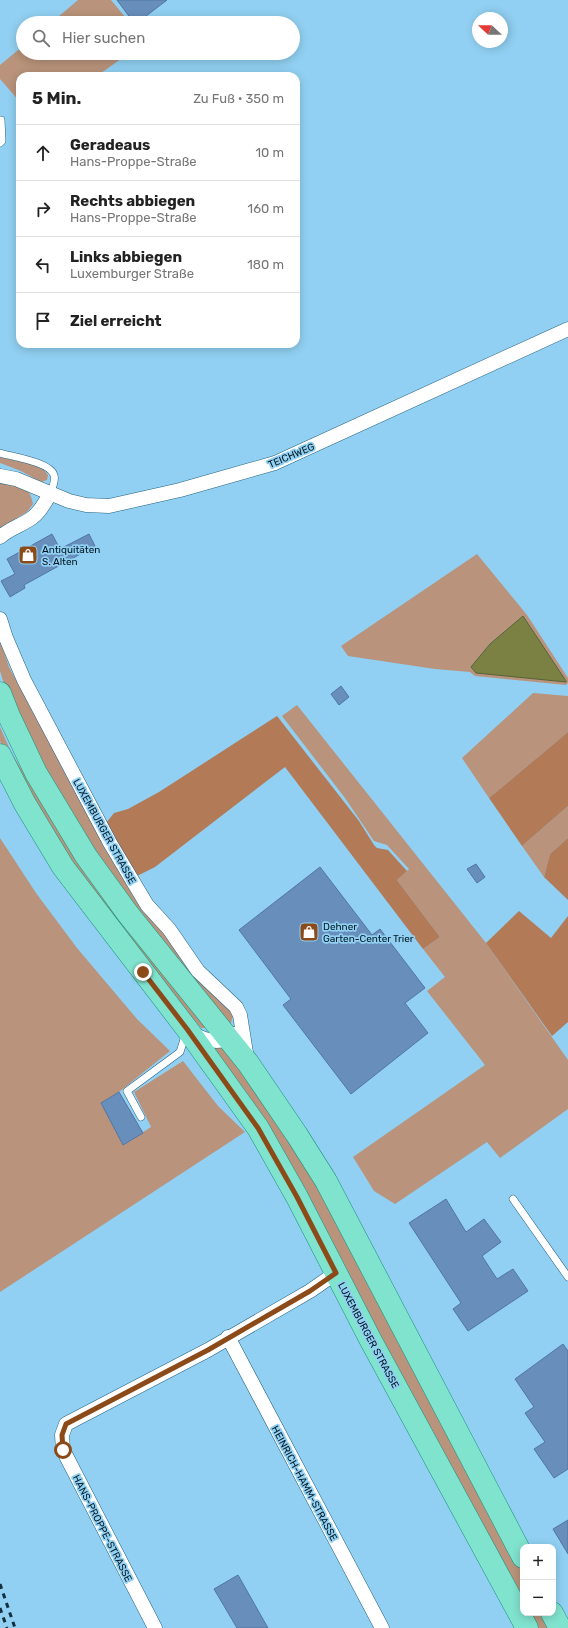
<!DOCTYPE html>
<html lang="de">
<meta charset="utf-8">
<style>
body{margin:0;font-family:Rubik,sans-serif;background:#f2f2f2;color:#222}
.controls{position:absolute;right:12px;bottom:12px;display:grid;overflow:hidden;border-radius:8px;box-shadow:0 2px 10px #0003}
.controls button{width:36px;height:36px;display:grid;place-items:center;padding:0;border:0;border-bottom:1px solid #e0e0e0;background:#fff;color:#222;font:20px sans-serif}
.compass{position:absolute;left:472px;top:12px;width:36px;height:36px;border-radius:50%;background:#fff;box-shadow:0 2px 10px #0003;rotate:292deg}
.stop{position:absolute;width:12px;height:12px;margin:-9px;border:3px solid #8c4a18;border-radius:50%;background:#fff}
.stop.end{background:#8c4a18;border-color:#fff;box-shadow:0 1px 4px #0008}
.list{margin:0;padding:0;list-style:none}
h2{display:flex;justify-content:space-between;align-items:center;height:52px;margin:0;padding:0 16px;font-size:17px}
h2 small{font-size:13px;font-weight:400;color:#767676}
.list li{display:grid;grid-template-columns:26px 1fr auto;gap:12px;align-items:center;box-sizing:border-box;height:56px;padding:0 16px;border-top:1px solid #e0e0e0}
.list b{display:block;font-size:15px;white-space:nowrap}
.list p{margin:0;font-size:13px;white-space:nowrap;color:#767676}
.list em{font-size:13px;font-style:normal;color:#767676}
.icon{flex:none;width:22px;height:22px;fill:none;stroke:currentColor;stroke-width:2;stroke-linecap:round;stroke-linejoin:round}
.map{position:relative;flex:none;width:568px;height:1628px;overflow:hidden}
.search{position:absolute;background:#fff;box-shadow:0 2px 10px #0003;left:16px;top:16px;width:284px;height:44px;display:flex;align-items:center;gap:10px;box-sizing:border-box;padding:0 14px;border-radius:22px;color:#767676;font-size:15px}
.panel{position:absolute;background:#fff;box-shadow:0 2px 10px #0003;left:16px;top:72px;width:284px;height:276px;border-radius:12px}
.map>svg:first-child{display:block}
</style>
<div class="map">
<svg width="568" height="1628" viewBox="0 0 568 1628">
<rect width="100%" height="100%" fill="#91d0f2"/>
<path fill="#b9937b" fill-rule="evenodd" d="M 78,0 L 111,0 L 130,23 L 51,23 Z
M 23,46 L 23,53 L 129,53 L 97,76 L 20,76 L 20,102 L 0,79 L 0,65 Z
M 0,457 L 41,466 L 48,475 L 47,480 L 41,482 L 21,471 L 0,463 Z
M 0,482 C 19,486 29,483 33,504 L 27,512 L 0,528 Z
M 477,554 L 527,615 L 568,678 L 568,683 L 566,685 L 475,676 L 470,672 L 435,669 L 348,656 L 341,646 ZM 523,616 L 566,681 L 565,681 L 476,673 L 471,667 L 490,644 Z
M 0,640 L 9,667 L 93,824 L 137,903 L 227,1006 L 233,1016 L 231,1023 L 228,1027 L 157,939 L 51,788 L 4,684 L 0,671 Z
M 533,693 L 568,696 L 568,732 L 489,798 L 462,758 Z
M 297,705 L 486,943 L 568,1060 L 568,1109 L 500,1158 L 487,1142 L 395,1204 L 374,1191 L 353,1157 L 485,1065 L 427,991 L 445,977 L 423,949 L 440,937 L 397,880 L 409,869 L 387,845 L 374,841 L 345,798 L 282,716 Z
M 0,727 L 11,752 L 28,780 L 206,1025 L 205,1028 L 201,1028 L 77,878 L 5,753 L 0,741 Z
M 568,806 L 568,838 L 550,854 L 544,877 L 522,846 Z
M 0,838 L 36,893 L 77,948 L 137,1019 L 170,1051 L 119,1092 L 101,1103 L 123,1145 L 151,1127 L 134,1092 L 183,1061 L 218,1106 L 245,1132 L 0,1292 Z
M 206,1045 L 223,1047 L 281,1124 L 342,1230 L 523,1573 L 523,1606 Z
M 527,1613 L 544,1613 L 552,1628 L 538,1628 Z"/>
<path fill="#b27a57" d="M 277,716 L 359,821 L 374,845 L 377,848 L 388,850 L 407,871 L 397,880 L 440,937 L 423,949 L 285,767 L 155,867 L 137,876 L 106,823 L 114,813 L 128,809 L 159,792 Z
M 568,732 L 568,806 L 522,846 L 489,798 Z
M 568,838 L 568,900 L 544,877 L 550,854 Z
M 519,911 L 551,938 L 568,916 L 568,1022 L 552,1036 L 486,943 Z"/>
<path fill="#7b8142" stroke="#566239" d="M 523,616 L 566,681 L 566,682 L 476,673 L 471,667 L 490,644 Z"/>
<path fill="#688ebb" stroke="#5176a2" d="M 117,0 L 167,0 L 137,23 L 134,23 Z
M 52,534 L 60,549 L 89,534 L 95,546 L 24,585 L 25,588 L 10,597 L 1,581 L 15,574 L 7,559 Z
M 341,686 L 349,697 L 339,705 L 331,694 Z
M 476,864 L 485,877 L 477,883 L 467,869 Z
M 320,867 L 372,935 L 380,929 L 425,988 L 405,1003 L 428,1033 L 351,1094 L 283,1005 L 291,999 L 239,930 Z
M 119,1092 L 143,1133 L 123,1145 L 101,1103 Z
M 446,1199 L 466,1232 L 484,1219 L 501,1242 L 482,1256 L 497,1279 L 513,1269 L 528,1291 L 468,1331 L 453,1309 L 461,1303 L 409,1223 Z
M 563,1344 L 568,1351 L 568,1469 L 554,1478 L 534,1449 L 545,1442 L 525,1413 L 534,1407 L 515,1379 Z
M 568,1520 L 568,1554 L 553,1529 Z
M 238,1575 L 268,1628 L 237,1628 L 214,1589 Z"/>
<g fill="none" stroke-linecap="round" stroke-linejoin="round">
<g stroke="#246381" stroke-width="8">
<path id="service" d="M 0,143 L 2,141 L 1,120
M 0,453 C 13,457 50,462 54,475 C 56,481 52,488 50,494
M 141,1117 L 127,1091 L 180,1052 L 186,1033
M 513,1199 L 568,1277"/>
</g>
<g stroke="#246381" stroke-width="15">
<path id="minor" d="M 0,476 L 16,479 L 69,501 L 86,505 L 109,506 L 180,490 L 275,463 L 568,329
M 0,537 C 10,528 23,525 33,517 C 41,511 45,502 50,494
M 0,619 L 6,638 L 24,680 L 110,843 L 147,905 L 169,929 L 198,971 L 236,1007 L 240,1015 L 247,1059
M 192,1033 C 206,1041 221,1046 234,1034
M 228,1337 L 382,1628
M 155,1628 L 63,1450 L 62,1435 L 66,1424 L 208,1350 L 310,1291 L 336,1273"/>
</g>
<g stroke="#1c907d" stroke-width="23">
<path id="primary" d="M 0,693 L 9,716 L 36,773 L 86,856 L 128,914 L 248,1063 L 297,1135 L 326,1181 L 523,1557
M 0,755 L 25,804 L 63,867 L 187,1029 L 258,1128 L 297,1197 L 370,1339 L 527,1628
M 552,1613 L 560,1628"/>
</g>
<use href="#service" stroke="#fff" stroke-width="7"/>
<use href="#minor" stroke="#fff" stroke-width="14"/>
<use href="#primary" stroke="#80e3ce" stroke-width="22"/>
<path stroke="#13303f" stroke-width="3" stroke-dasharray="5 5" stroke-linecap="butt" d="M 0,1584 L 15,1628
M 0,1608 L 7,1628"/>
</g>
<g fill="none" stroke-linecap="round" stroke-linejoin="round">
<path stroke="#8c4a18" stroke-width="5" d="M 63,1450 L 62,1435 L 66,1424 L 208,1350 L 310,1291 L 336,1273 L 297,1197 L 258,1128 L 187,1029 L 143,972"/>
</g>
<defs>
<g id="shop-square" transform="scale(1)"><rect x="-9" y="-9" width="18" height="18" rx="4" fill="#8c4a18" stroke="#91d0f2"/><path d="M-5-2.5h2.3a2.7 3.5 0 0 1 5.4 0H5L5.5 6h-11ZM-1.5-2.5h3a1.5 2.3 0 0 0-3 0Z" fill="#fff"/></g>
</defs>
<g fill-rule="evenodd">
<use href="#shop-square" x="28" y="555"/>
<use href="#shop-square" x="309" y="932"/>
</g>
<g text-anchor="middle" stroke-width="3.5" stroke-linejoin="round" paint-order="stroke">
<g font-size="10" fill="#001824" stroke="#91d0f2">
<text transform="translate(291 455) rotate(-23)" y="4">TEICHWEG</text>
<text transform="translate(105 831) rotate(61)" y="4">LUXEMBURGER STRASSE</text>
<text transform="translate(369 1335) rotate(62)" y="4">LUXEMBURGER STRASSE</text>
<text transform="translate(305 1483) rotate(62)" y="4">HEINRICH-HAMM-STRASSE</text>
<text transform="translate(103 1528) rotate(63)" y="4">HANS-PROPPE-STRASSE</text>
</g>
<g font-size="10" fill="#001824" stroke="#91d0f2" text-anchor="start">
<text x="42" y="553">Antiquitäten<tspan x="42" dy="12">S. Alten</tspan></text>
<text x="323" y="930">Dehner<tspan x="323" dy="12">Garten-Center Trier</tspan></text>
</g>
</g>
</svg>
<div class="controls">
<button>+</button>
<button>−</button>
</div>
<svg class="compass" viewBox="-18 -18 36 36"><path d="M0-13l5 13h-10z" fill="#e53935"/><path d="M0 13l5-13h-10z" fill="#767676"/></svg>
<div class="stop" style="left:63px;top:1450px"></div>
<div class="stop end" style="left:143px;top:972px"></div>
<div class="search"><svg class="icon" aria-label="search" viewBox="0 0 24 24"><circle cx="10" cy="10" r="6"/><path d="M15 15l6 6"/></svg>Hier suchen</div>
<section class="panel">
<h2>5 Min.<small>Zu Fuß · 350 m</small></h2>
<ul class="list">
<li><svg class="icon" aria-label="ahead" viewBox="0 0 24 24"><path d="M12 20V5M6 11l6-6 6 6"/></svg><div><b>Geradeaus</b><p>Hans-Proppe-Straße</p></div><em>10 m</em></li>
<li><svg class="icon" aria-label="right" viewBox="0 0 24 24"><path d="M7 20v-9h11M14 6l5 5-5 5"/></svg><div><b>Rechts abbiegen</b><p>Hans-Proppe-Straße</p></div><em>160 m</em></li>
<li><svg class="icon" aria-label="left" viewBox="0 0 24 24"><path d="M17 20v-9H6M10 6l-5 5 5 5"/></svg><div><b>Links abbiegen</b><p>Luxemburger Straße</p></div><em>180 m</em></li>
<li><svg class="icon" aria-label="arrive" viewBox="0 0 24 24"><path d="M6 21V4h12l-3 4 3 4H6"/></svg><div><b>Ziel erreicht</b></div></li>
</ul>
</section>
</div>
